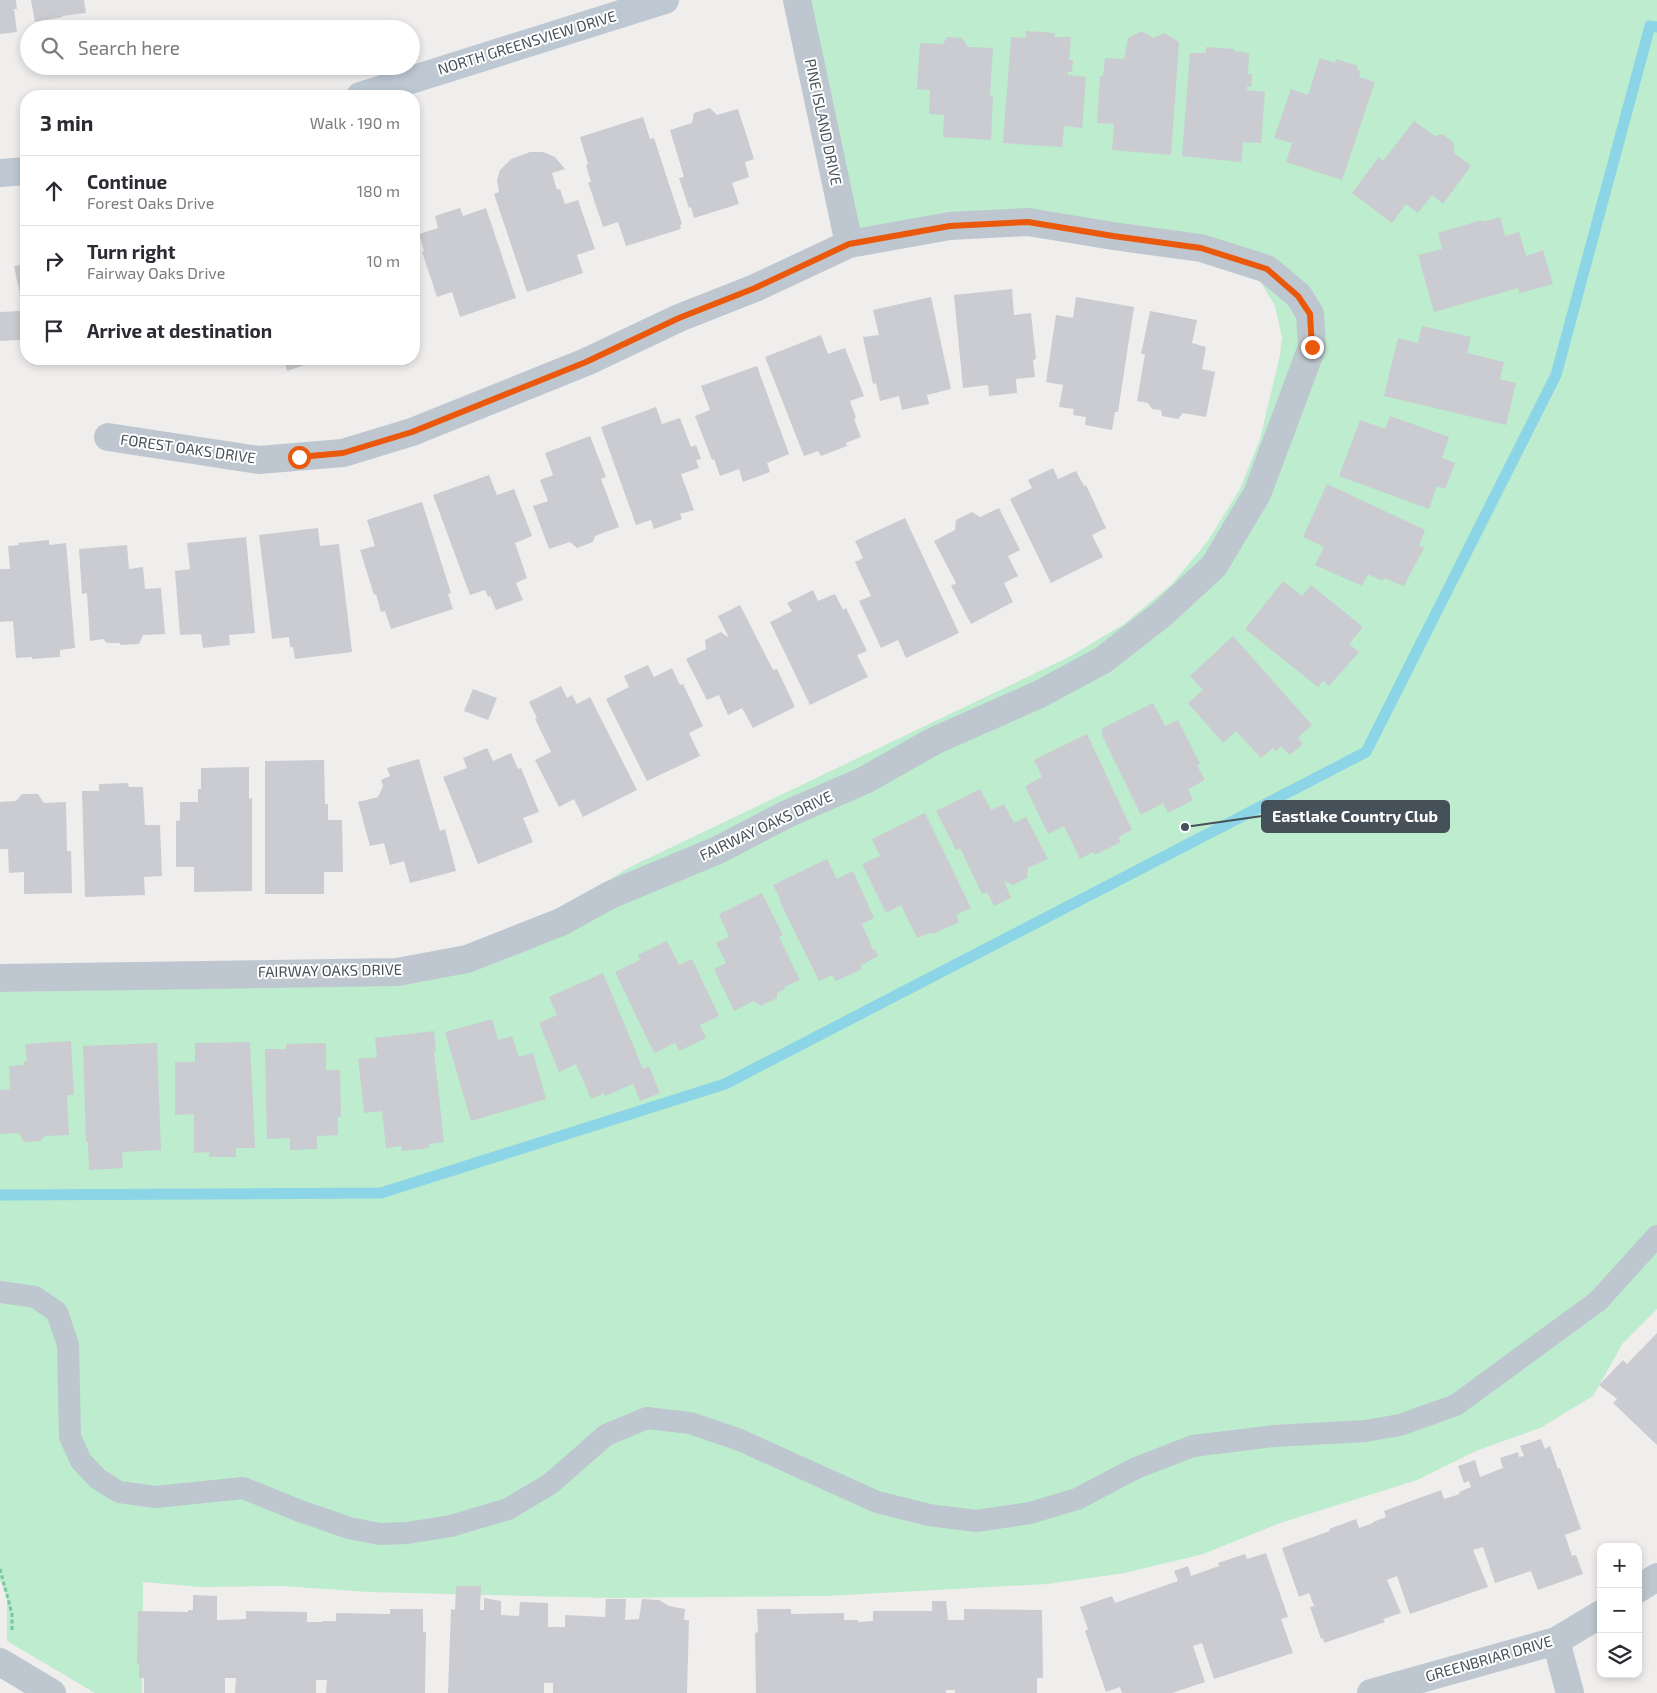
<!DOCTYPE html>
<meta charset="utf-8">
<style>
body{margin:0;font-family:"Exo 2",sans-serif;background:#f7f7f7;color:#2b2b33}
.controls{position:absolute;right:15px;bottom:15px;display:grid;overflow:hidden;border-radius:10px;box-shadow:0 2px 8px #0003}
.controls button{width:45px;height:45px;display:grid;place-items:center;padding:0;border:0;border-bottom:1px solid #e1e1e2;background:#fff;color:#2b2b33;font:25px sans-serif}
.stop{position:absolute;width:15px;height:15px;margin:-11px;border:4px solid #ea580c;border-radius:50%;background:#fff}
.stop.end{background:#ea580c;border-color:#fff;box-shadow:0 1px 5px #0008}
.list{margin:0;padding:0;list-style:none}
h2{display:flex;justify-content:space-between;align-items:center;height:65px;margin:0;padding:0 20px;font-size:21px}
h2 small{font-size:16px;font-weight:400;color:#7c7c81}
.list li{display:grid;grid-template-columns:32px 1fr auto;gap:15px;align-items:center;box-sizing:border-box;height:70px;padding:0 20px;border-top:1px solid #e1e1e2}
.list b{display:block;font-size:19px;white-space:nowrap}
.list p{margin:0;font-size:16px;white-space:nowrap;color:#7c7c81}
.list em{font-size:16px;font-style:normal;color:#7c7c81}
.icon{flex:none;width:28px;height:28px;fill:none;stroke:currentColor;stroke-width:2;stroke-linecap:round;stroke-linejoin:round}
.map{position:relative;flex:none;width:1657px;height:1693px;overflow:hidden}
.search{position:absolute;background:#fff;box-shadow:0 2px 8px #0003;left:20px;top:20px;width:400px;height:55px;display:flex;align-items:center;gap:12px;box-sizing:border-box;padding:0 18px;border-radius:28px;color:#7c7c81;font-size:19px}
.panel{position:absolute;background:#fff;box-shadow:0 2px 8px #0003;left:20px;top:90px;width:400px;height:275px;border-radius:20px}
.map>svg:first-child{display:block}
</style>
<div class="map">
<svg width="1657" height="1693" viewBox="0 0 1657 1693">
<rect width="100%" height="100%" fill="#f0eded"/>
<path fill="#bdecce" d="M 797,0 L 1657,0 L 1657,1309 L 1623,1343 L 1593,1396 L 1540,1428 L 1478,1450 L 1417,1480 L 1280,1523 L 1203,1554 L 1125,1573 L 1047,1584 L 827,1596 L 611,1598 L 369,1592 L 282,1586 L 202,1587 L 143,1582 L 142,1693 L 95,1693 L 7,1641 L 7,1597 L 0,1580 L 0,992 L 100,990 L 317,977 L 518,938 L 628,868 L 1069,657 L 1124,624 L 1172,584 L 1207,542 L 1240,489 L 1260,439 L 1280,355 L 1282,337 L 1275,306 L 1262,284 L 1236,259 L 1043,216 L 856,235 Z"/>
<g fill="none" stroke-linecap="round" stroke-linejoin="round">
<path stroke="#8cd5e7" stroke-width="11" d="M 0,1195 L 381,1193 L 725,1084 L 1366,752 L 1556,375 L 1650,26 L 1657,27"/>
</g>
<path fill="#caccd1" d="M 0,0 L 16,0 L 17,9 L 14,9 L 17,32 L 0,34 Z
M 31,0 L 84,0 L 86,13 L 62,16 L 63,17 L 35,22 Z
M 1026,31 L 1055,33 L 1054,37 L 1071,37 L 1069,60 L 1073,60 L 1072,72 L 1068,72 L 1068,75 L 1086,77 L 1082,128 L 1064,126 L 1062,147 L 1003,143 L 1011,37 L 1026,38 Z
M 1142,31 L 1153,38 L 1164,33 L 1179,42 L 1171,155 L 1112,150 L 1114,124 L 1097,123 L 1100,76 L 1103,76 L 1105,58 L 1124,59 L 1128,38 Z
M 947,37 L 962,38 L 968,47 L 993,48 L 990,96 L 993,96 L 991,140 L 943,137 L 944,115 L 929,114 L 930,90 L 917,89 L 920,43 L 943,44 Z
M 1206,47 L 1234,49 L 1234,51 L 1249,53 L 1248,74 L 1252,74 L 1251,87 L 1247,86 L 1247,90 L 1265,92 L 1261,143 L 1243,142 L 1241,162 L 1182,156 L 1190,53 L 1206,53 Z
M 1320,58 L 1335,63 L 1336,59 L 1358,66 L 1357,70 L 1361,71 L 1359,77 L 1375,82 L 1342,180 L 1286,162 L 1292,143 L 1274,138 L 1291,89 L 1308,95 Z
M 710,108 L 717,115 L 738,109 L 754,159 L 745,162 L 749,177 L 732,183 L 739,204 L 694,218 L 691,207 L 689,208 L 679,178 L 684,177 L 670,130 L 692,123 L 694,113 Z
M 643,117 L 650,139 L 654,138 L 682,224 L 680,225 L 681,229 L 626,246 L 618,222 L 603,227 L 588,182 L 591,182 L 586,165 L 588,164 L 580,137 Z
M 1414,121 L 1435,136 L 1442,134 L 1454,143 L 1454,153 L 1471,166 L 1443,204 L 1432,195 L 1418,213 L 1406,204 L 1392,223 L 1352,193 L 1379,157 L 1383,161 Z
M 530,152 L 543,152 L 555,157 L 565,169 L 552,173 L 557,190 L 560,189 L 565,204 L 578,200 L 595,249 L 577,255 L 583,273 L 527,292 L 494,194 L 499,192 L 497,180 L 500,170 L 511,159 Z
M 460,208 L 463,216 L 486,208 L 516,298 L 460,317 L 452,292 L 437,297 L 422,252 L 424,251 L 419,234 L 438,228 L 435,216 Z
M 1500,217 L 1505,236 L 1519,232 L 1526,256 L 1543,250 L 1553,284 L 1520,293 L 1518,288 L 1434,312 L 1418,255 L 1442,249 L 1438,233 L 1482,220 L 1483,222 Z
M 26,264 L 26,318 L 25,318 L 14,266 Z
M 414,274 L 420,291 L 414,293 Z
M 1012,289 L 1014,315 L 1031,313 L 1036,359 L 1033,360 L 1035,377 L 1016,379 L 1017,393 L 989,396 L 988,385 L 963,388 L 954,295 Z
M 931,297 L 951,389 L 927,395 L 929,404 L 902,410 L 899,396 L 880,401 L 876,383 L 873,384 L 863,337 L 879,335 L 873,310 Z
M 1076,297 L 1134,307 L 1118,412 L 1115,412 L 1112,430 L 1085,425 L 1086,417 L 1073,415 L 1074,409 L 1059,407 L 1063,385 L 1046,382 L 1056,315 L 1073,318 Z
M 20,311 L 20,340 L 0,341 L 0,312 Z
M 1150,311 L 1197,320 L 1192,343 L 1206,347 L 1202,369 L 1215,372 L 1206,417 L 1183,413 L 1178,419 L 1162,416 L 1161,410 L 1152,409 L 1148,403 L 1137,401 L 1145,354 L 1141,354 Z
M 1422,326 L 1471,337 L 1467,353 L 1504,362 L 1500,379 L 1516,383 L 1506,425 L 1384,396 L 1398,338 L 1418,343 Z
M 821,335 L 828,354 L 845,348 L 864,396 L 850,401 L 856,418 L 854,419 L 861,437 L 846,443 L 847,446 L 821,456 L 818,451 L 804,456 L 765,357 Z
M 284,359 L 322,359 L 287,371 Z
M 757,366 L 789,454 L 767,463 L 770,472 L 743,482 L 739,469 L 720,476 L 714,459 L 712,460 L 695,416 L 710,410 L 701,386 Z
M 656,407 L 662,424 L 680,418 L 691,447 L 696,445 L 701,459 L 696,460 L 699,468 L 681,474 L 694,510 L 680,514 L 682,519 L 654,529 L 651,520 L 636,525 L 601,427 Z
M 1390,416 L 1449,437 L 1442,458 L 1455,463 L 1445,489 L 1437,486 L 1429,509 L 1339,476 L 1360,420 L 1385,429 Z
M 590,436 L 606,477 L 601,479 L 619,527 L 595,536 L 593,542 L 577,548 L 570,542 L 549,549 L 533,506 L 548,501 L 540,480 L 553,475 L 545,453 Z
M 1053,468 L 1058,479 L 1076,471 L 1084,486 L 1086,485 L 1106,528 L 1092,535 L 1103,557 L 1051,583 L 1010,499 L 1032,488 L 1028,480 Z
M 489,475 L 497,495 L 514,489 L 532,536 L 515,543 L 527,578 L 516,583 L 523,600 L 496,610 L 490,596 L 488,597 L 485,590 L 470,595 L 433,495 Z
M 1327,484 L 1425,530 L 1419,545 L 1424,548 L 1404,586 L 1384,578 L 1383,581 L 1368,574 L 1362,586 L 1315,565 L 1324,547 L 1303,537 Z
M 422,502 L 451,593 L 448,594 L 453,609 L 391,629 L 385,611 L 381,612 L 376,594 L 374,595 L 360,550 L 375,546 L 367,520 Z
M 999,508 L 1020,550 L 1008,556 L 1018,576 L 1004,583 L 1013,602 L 971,624 L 951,586 L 956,583 L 934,541 L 955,530 L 956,520 L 972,512 L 980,517 Z
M 905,518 L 959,633 L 906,658 L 898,640 L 881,648 L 859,601 L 871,596 L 855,562 L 863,558 L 855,541 Z
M 318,528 L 320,546 L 339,544 L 352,652 L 295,659 L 293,647 L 290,647 L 289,637 L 272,639 L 259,535 Z
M 246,537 L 255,633 L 229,635 L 230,645 L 203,648 L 201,634 L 180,635 L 175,571 L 190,569 L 187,543 Z
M 49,540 L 49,545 L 66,543 L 75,648 L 60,650 L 60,657 L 32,659 L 32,657 L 16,658 L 13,621 L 0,622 L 0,569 L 10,569 L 8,546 L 19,545 L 18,543 Z
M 127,545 L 129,569 L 143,567 L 145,589 L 161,588 L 165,634 L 143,635 L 139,644 L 121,645 L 119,643 L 107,643 L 103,639 L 90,641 L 87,593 L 82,594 L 79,549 Z
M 1283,581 L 1302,596 L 1311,585 L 1363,627 L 1349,644 L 1359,652 L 1329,686 L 1323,681 L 1318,687 L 1245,629 Z
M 813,590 L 818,601 L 835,594 L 843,610 L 846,608 L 867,651 L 857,655 L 868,677 L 810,705 L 770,622 L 792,611 L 787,603 Z
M 740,605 L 773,670 L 777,669 L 795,707 L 753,728 L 742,708 L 728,715 L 719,695 L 707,700 L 686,659 L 706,649 L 705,640 L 721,632 L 729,638 L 718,616 Z
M 1233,636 L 1312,725 L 1298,738 L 1303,744 L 1290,755 L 1281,746 L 1276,751 L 1273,748 L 1261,758 L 1236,731 L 1223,743 L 1188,703 L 1203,690 L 1190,676 Z
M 648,665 L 654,677 L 672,668 L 680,685 L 683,684 L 703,726 L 689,733 L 700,756 L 647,781 L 606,699 L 629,687 L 624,676 Z
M 561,686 L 567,698 L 572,695 L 577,704 L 590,697 L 637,790 L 583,817 L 574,799 L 559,807 L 535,760 L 551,752 L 535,719 L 537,718 L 529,702 Z
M 473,689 L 497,698 L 488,720 L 464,711 Z
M 1153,703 L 1165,726 L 1178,720 L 1200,764 L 1197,765 L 1205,780 L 1188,789 L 1193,800 L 1168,813 L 1163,803 L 1141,815 L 1101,733 L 1103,732 L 1101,729 Z
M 1087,734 L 1132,830 L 1118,837 L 1121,842 L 1095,855 L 1093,852 L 1080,859 L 1064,826 L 1048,834 L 1025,786 L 1042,777 L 1034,760 Z
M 487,748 L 493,761 L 511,753 L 518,769 L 521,768 L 539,812 L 523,818 L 533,842 L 478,864 L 443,777 L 467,768 L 463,758 Z
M 419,759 L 440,831 L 445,829 L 456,871 L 410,883 L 404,861 L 390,865 L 384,843 L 370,846 L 358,802 L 378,797 L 383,786 L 381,780 L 390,776 L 387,768 Z
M 324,760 L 325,804 L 328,804 L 328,820 L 342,820 L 343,872 L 324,872 L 324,894 L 265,894 L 265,761 Z
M 249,767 L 249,799 L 252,798 L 252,891 L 194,892 L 194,867 L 176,867 L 176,821 L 180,820 L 180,802 L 198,802 L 198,789 L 201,789 L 201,768 Z
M 128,783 L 129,787 L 143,787 L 145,825 L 160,825 L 162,876 L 144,877 L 145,895 L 85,897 L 82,791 L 99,791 L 99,784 Z
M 980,789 L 991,810 L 1004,804 L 1014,823 L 1026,817 L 1048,859 L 1028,868 L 1027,878 L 1013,885 L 1004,881 L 1011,898 L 994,906 L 987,892 L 982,894 L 960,848 L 956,850 L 936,811 Z
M 22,794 L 38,794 L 44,803 L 66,802 L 67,851 L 71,851 L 72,893 L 24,894 L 24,872 L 9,873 L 8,849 L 0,849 L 0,802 L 16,801 Z
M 925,813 L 971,908 L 956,915 L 959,922 L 933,934 L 932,932 L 917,938 L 901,905 L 886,913 L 862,864 L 880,856 L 872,839 Z
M 827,859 L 837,879 L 853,871 L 874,918 L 862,924 L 873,950 L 875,949 L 878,956 L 860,966 L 862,969 L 836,981 L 832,975 L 819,981 L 780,902 L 781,901 L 773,885 Z
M 762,893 L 783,935 L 779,937 L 800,980 L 784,987 L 785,989 L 777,993 L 777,998 L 761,1006 L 753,1001 L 734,1011 L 714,969 L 726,963 L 716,943 L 729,937 L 719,914 Z
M 667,941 L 679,965 L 692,959 L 719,1016 L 700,1025 L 706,1038 L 679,1051 L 675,1043 L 654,1053 L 615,972 L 640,960 L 638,955 Z
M 603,973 L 643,1069 L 649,1066 L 660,1093 L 640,1101 L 633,1084 L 605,1096 L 604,1093 L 591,1099 L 576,1064 L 559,1072 L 539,1023 L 557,1015 L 549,997 Z
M 492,1019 L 498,1040 L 512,1036 L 519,1057 L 533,1053 L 546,1099 L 471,1121 L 445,1032 Z
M 434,1031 L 436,1050 L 434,1051 L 444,1142 L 429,1144 L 429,1148 L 402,1151 L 401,1146 L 386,1148 L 382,1111 L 364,1113 L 358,1059 L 377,1057 L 375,1038 Z
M 71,1041 L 74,1095 L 67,1095 L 69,1135 L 45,1136 L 40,1141 L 24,1142 L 19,1133 L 0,1134 L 0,1090 L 10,1089 L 9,1066 L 24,1065 L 24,1061 L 27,1061 L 25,1044 Z
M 250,1042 L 255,1148 L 236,1148 L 236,1157 L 209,1157 L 209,1152 L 194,1153 L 194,1114 L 175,1115 L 175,1062 L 195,1062 L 195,1043 Z
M 157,1043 L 161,1150 L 122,1152 L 123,1168 L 89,1170 L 88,1142 L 86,1142 L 83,1046 Z
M 326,1043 L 326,1070 L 340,1070 L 341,1117 L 338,1117 L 338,1135 L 317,1136 L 317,1149 L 290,1150 L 290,1138 L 267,1139 L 265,1049 L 286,1049 L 286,1044 Z
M 1657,1333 L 1657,1445 L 1613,1403 L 1617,1399 L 1599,1385 L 1623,1360 L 1627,1364 Z
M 1541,1439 L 1545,1449 L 1550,1446 L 1558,1469 L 1560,1468 L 1581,1529 L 1565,1535 L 1572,1556 L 1576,1555 L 1583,1574 L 1538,1590 L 1531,1571 L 1495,1583 L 1483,1547 L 1473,1550 L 1488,1587 L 1410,1614 L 1397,1576 L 1387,1580 L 1401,1613 L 1383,1619 L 1385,1622 L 1324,1643 L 1323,1638 L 1321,1639 L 1310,1607 L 1314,1606 L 1309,1593 L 1299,1597 L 1282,1548 L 1330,1531 L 1329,1529 L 1356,1519 L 1359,1528 L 1373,1523 L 1373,1522 L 1386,1517 L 1384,1511 L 1441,1490 L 1444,1499 L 1460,1494 L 1459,1492 L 1471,1487 L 1469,1481 L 1464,1483 L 1458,1466 L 1475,1460 L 1480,1477 L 1503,1468 L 1500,1458 L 1518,1452 L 1519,1457 L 1524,1456 L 1520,1446 Z
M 1266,1553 L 1288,1617 L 1281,1619 L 1293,1653 L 1214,1679 L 1202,1643 L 1193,1646 L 1205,1682 L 1172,1693 L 1122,1693 L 1120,1687 L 1106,1692 L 1085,1631 L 1088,1629 L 1080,1607 L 1112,1596 L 1115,1603 L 1178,1581 L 1174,1571 L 1188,1566 L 1191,1576 L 1219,1566 L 1218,1563 L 1245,1554 L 1247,1559 Z
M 456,1586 L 481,1586 L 480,1610 L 484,1610 L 484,1598 L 501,1601 L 501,1615 L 519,1616 L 520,1602 L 548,1603 L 548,1627 L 565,1627 L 565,1615 L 605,1617 L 606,1599 L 626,1599 L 625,1620 L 639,1619 L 642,1599 L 659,1600 L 669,1606 L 685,1609 L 684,1620 L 689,1620 L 687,1693 L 553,1693 L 553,1683 L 544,1683 L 544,1693 L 448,1693 L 451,1609 L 455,1610 Z
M 193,1595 L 217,1596 L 217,1620 L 246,1619 L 246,1611 L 307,1612 L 307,1622 L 323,1622 L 322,1621 L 336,1621 L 336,1613 L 390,1614 L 390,1609 L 423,1609 L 423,1632 L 426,1632 L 425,1693 L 326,1693 L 327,1680 L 316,1680 L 316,1693 L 235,1693 L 236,1678 L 225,1678 L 225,1693 L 144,1693 L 144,1678 L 139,1678 L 139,1664 L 137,1664 L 138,1611 L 188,1612 L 188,1610 L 193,1610 Z
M 932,1601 L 946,1601 L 948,1620 L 964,1620 L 964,1609 L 1042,1610 L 1043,1678 L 1037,1678 L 1037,1693 L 955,1693 L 955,1690 L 946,1690 L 946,1693 L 756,1693 L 755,1633 L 758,1632 L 757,1609 L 791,1609 L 791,1614 L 844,1613 L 844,1620 L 858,1620 L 858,1622 L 873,1621 L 873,1611 L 932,1611 Z"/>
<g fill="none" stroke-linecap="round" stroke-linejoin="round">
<path stroke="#77c89f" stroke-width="3" stroke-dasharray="4 2.5" stroke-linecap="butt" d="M 0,1569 L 12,1614 L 12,1630"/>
<path stroke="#bec7cf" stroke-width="22" d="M 0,1292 L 35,1297 L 57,1312 L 68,1345 L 70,1437 L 81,1461 L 98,1479 L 119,1492 L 156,1497 L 243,1488 L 300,1511 L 349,1528 L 380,1534 L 407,1533 L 451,1526 L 508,1509 L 550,1484 L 606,1435 L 647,1418 L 690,1423 L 740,1440 L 877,1502 L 929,1515 L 976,1521 L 1030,1513 L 1077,1499 L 1136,1468 L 1193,1446 L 1274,1436 L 1365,1431 L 1400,1425 L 1456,1405 L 1598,1301 L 1657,1236"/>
<path stroke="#bec7cf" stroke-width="28" d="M 797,0 L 849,244
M 0,978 L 397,972 L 467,959 L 561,922 L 610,895 L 718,850 L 787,814 L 865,780 L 934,741 L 1040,694 L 1103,660 L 1162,614 L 1214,566 L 1257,494 L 1312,347 L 1310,314 L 1299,296 L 1267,269 L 1201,248 L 1113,236 L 1028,222 L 950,226 L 849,244 L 755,288 L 679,318 L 586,362 L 412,432 L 343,453 L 259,460 L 108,437
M 1638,1589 L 1657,1577
M 1556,1641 L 1570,1693
M 0,1662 L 52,1693
M 1371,1693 L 1556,1641 L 1601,1614"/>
<path stroke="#bec8d3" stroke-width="28" d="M 360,96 L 665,0
M 0,173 L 26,171"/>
</g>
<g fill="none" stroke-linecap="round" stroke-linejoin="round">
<path stroke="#ea580c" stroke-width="6" d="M 299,457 L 343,453 L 412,432 L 586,362 L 679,318 L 755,288 L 849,244 L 950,226 L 1028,222 L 1113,236 L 1201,248 L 1267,269 L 1298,296 L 1310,314 L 1312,347"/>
</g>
<g text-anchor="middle" stroke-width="4" stroke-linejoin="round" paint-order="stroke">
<g font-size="15" fill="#465059" stroke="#fff">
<text transform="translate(527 43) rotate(-17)" y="5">NORTH GREENSVIEW DRIVE</text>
<text transform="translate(823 122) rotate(78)" y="5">PINE ISLAND DRIVE</text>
<text transform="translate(188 449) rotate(8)" y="5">FOREST OAKS DRIVE</text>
<text transform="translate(766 826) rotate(-25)" y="5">FAIRWAY OAKS DRIVE</text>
<text transform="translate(330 971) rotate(-1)" y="5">FAIRWAY OAKS DRIVE</text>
<text transform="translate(1489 1659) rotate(-16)" y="5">GREENBRIAR DRIVE</text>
</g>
</g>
<path fill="none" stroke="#465059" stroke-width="2" d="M1185 827L1262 816"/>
<circle fill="#465059" stroke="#fff" stroke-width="2" cx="1185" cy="827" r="5"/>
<rect fill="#465059" stroke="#465059" stroke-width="2" x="1262" y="801" width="187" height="31" rx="5"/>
<g font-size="16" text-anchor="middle" font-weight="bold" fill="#fff">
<text x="1355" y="822">Eastlake Country Club</text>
</g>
</svg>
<div class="controls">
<button>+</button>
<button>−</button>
<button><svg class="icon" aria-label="layers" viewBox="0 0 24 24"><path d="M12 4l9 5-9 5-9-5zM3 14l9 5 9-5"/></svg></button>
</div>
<div class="stop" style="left:299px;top:457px"></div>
<div class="stop end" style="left:1312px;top:347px"></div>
<div class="search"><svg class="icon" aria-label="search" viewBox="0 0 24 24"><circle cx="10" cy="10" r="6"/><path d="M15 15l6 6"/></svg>Search here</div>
<section class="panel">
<h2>3 min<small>Walk · 190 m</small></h2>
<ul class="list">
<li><svg class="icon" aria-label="ahead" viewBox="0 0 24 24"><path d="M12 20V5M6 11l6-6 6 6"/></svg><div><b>Continue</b><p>Forest Oaks Drive</p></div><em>180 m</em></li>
<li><svg class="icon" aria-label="right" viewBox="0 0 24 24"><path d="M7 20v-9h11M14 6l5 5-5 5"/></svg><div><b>Turn right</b><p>Fairway Oaks Drive</p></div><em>10 m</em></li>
<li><svg class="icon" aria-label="arrive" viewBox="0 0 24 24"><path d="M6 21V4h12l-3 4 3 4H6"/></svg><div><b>Arrive at destination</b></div></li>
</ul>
</section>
</div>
